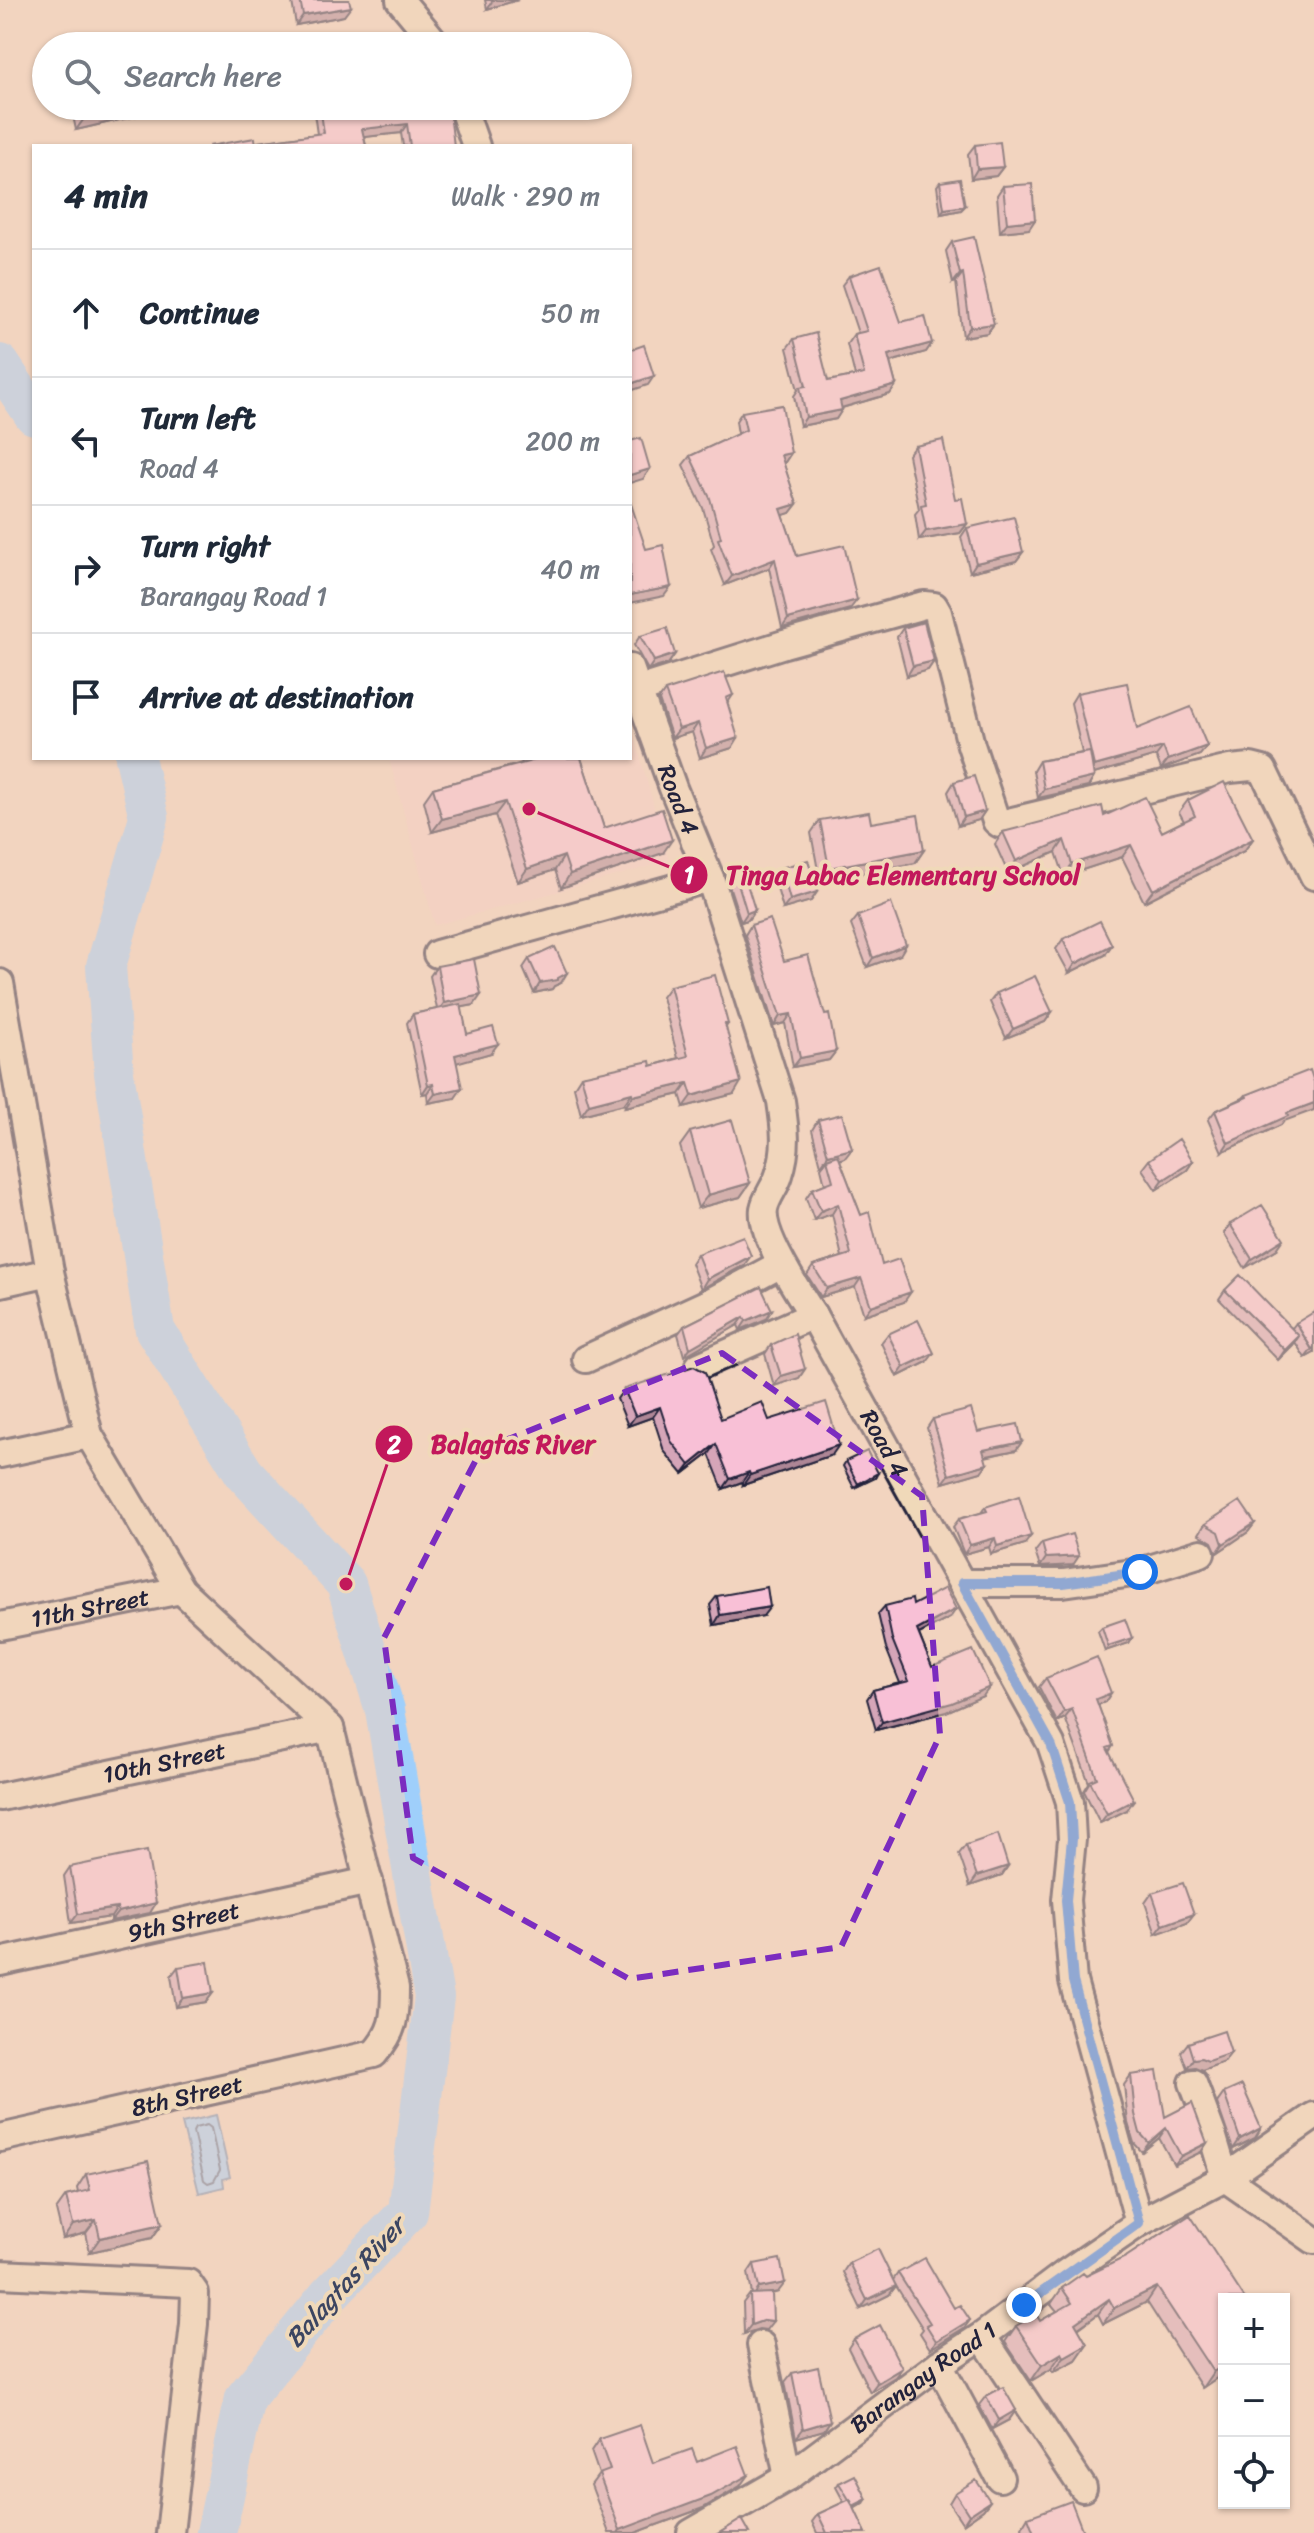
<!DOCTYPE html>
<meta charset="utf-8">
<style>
body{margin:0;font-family:Sriracha,sans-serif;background:#f6f6f7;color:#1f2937}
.controls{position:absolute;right:24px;bottom:24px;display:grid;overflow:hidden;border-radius:0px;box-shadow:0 2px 6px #0004}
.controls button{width:72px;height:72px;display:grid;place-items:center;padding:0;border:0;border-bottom:2px solid #e0e1e3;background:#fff;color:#1f2937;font:40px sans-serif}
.stop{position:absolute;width:24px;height:24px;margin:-18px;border:6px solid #1a73e8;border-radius:50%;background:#fff}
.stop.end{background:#1a73e8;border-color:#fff;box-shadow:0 2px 8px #0008}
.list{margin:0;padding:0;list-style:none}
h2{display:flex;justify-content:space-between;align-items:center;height:104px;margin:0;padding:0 32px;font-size:34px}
h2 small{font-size:26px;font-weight:400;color:#747a83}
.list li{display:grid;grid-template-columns:52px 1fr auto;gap:24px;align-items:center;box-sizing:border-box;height:128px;padding:0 32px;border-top:2px solid #e0e1e3}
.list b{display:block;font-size:30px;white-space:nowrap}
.list p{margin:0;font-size:26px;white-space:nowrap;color:#747a83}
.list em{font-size:26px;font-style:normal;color:#747a83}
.icon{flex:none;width:44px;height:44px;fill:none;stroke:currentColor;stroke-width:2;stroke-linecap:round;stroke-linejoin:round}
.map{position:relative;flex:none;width:1314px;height:2533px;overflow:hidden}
.search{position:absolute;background:#fff;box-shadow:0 2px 6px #0004;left:32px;top:32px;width:600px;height:88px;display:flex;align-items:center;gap:20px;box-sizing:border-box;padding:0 28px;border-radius:44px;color:#747a83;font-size:30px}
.panel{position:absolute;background:#fff;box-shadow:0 2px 6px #0004;left:32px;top:144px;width:600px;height:616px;border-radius:0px}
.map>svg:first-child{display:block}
</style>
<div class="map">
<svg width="1314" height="2533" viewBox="0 0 1314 2533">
<rect width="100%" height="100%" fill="#f2d4bf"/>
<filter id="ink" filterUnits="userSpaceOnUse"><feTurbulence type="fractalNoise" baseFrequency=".0125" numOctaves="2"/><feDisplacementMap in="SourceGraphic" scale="16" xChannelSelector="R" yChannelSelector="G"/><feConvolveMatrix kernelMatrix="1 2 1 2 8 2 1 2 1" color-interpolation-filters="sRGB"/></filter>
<g filter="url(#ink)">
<path fill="#f4cec6" d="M 630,721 L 669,861 L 435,925 L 389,758 L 630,758 Z"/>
<path fill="#9fcffb" stroke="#6d8aae" stroke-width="2" d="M 216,2115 L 230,2177 L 223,2179 L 224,2187 L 199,2193 L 182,2123 Z"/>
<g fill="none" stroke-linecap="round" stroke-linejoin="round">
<path stroke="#546788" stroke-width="2" d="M 207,2125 L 211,2128 L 220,2170 L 214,2181 L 208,2183 L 204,2180 L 193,2132 L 195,2128 Z"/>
<path stroke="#9fcffb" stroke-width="40" d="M 0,364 L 34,415
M 135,758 L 149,817 L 106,966 L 114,1073 L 155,1330 L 244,1473 L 346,1584 L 385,1710 L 434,1997 L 408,2212 L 329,2295 L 245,2398 L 216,2533"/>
<g stroke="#22223b" stroke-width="32">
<g id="minor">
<path d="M 400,0 L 438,46"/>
<path d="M 462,106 L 476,146"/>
<path id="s1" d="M 630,668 L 673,788 L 710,878 L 781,1101 C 785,1128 788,1148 779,1175 C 776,1186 766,1197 764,1209 C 760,1235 799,1293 813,1315 L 1051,1744 L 1070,1802 L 1072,1839 L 1066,1900 L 1073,1981 L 1139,2223"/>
<path d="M 638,690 L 784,644 L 924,605 L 934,606 L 938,613 L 971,745 L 996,821 L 1000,824 L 1230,769 L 1251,767 L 1263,770 L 1314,876"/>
<path d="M 437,954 L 710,878"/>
<path d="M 0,983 L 50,1272 L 89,1435 L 181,1590 L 330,1728 L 395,1988 C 395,2018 394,2031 374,2054 L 0,2138"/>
<path d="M 0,1283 L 50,1272"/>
<path d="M 586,1359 L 710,1302 L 781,1264"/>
<path d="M 699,1366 L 813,1315"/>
<path d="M 0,1454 L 89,1435"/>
<path d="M 962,1583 L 1063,1583 L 1140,1572 L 1201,1553"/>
<path id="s2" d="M 0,1626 L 181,1590"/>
<path id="s3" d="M 0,1797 L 330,1728"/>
<path id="s4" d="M 0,1962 L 369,1881"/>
<path d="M 1193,2083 L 1212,2134 L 1225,2178 L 1314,2240"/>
<path d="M 0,2274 L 188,2283 L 195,2293 L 194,2324 L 170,2533"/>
<path d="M 982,2336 L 1083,2488"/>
<path d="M 761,2345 L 788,2477"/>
<path d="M 939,2364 L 1000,2478"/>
<path id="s5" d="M 691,2533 L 788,2477 L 939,2364 L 982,2336 L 1066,2273 L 1139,2223 L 1225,2178 L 1314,2116"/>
</g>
</g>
<use href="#minor" stroke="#f0d9b9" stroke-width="26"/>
</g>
<path fill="#d5a5b8" stroke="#22223b" stroke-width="2" d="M 293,0 L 349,0 L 344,16 L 296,25 L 292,2 Z
M 485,0 L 518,0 L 487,9 Z
M 71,106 L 154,106 L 149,113 L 76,130 Z
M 313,106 L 359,106 L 359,109 L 380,106 L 454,146 L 403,146 L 401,133 L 364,137 L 366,146 L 209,146 L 256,145 L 258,142 L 317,134 Z
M 975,145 L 1003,167 L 996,176 L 971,179 L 968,154 Z
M 940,182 L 965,206 L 961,210 L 941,214 L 937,186 Z
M 1003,186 L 1029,229 L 1000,232 L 997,195 Z
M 952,242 L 994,324 L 987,333 L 963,337 L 956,282 L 953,283 L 946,251 Z
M 849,276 L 901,322 L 932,343 L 926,352 L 890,362 L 896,385 L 890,394 L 842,408 L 836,419 L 800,426 L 794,396 L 798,390 L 787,348 L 794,339 L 828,381 L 855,376 L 847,344 L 854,334 L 858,333 L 842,285 Z
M 742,412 L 791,453 L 785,462 L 783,462 L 797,504 L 790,513 L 783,515 L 797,556 L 850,609 L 782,628 L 769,568 L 725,585 L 711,549 L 714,545 L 703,508 L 683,465 L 690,456 L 738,434 L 736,421 Z
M 915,446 L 955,499 L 967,524 L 960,533 L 919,540 L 915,514 L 919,509 L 908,455 Z
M 967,528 L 1023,552 L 1016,561 L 970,572 L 961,537 Z
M 903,628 L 934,661 L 928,670 L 907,676 L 897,637 Z
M 640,636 L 675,654 L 668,664 L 648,670 L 634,645 Z
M 665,691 L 733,695 L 727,704 L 732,748 L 700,758 L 692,732 L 672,738 L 659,700 Z
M 1077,693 L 1137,729 L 1207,746 L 1200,755 L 1161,769 L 1156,756 L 1094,774 L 1094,777 L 1088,787 L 1038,798 L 1033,771 L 1039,761 L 1082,753 L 1071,703 Z
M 520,758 L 581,758 L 604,828 L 663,853 L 561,888 L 555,870 L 518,882 L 495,815 L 432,832 L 424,801 L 433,788 L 522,763 Z
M 954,782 L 985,811 L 979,820 L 958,826 L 948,792 Z
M 1188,800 L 1253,839 L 1244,851 L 1144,902 L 1122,857 L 1064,876 L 1056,852 L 1008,873 L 995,844 L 1003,832 L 1104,816 L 1162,832 L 1184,821 L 1179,812 Z
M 820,820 L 871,823 L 924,850 L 915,863 L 820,881 L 811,833 Z
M 781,868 L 817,892 L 811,901 L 783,909 L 774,878 Z
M 735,873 L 755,910 L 748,920 L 741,922 L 728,882 Z
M 858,916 L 900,955 L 867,967 L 851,925 Z
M 751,925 L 784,961 L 836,1051 L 829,1060 L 793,1067 L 785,1023 L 774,1026 L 745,935 Z
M 1063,939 L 1105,955 L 1069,973 L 1056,949 Z
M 529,959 L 561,983 L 554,986 L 552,989 L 534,993 L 523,968 Z
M 437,966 L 474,1005 L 461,1007 L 467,1034 L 491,1053 L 457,1062 L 455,1098 L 428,1103 L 427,1093 L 422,1094 L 407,1023 L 413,1014 L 437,1009 L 430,976 Z
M 670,986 L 728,1024 L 726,1027 L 734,1094 L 684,1107 L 680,1094 L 625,1107 L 624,1104 L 581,1115 L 574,1087 L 581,1076 L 651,1066 L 678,1058 L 662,997 Z
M 997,993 L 1052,1012 L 1045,1022 L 1006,1038 L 990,1002 Z
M 1246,1095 L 1284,1121 L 1281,1125 L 1222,1152 L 1208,1120 L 1215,1111 L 1243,1098 Z
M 818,1120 L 845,1158 L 840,1160 L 861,1215 L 882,1265 L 904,1302 L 864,1315 L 855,1287 L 821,1297 L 807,1275 L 813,1266 L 842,1257 L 832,1214 L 814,1220 L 806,1198 L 812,1189 L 825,1184 L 821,1168 L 824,1164 L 821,1165 L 812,1130 Z
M 690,1132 L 750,1183 L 740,1197 L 698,1208 L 680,1146 Z
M 1149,1160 L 1193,1161 L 1187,1170 L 1156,1190 L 1142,1169 Z
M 1230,1224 L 1277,1249 L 1245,1268 L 1224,1233 Z
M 697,1254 L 744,1265 L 701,1289 L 691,1263 Z
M 761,1287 L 766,1319 L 740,1330 L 738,1325 L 684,1356 L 678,1334 L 684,1326 Z
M 1225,1290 L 1292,1328 L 1296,1323 L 1314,1353 L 1305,1358 L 1295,1342 L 1278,1360 L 1219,1299 Z
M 888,1334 L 927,1362 L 897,1377 L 881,1343 Z
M 771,1345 L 805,1369 L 799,1378 L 774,1386 L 765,1354 Z
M 624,1389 L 721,1419 L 769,1420 L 832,1455 L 743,1485 L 742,1482 L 723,1489 L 709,1454 L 683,1474 L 664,1451 L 653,1417 L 628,1426 L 617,1399 Z
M 933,1419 L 978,1432 L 1016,1450 L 985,1457 L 981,1472 L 943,1483 L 927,1428 Z
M 846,1461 L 875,1478 L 854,1488 L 843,1466 Z
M 985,1507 L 1025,1544 L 991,1554 L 989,1547 L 964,1554 L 953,1527 L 959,1519 L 981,1513 Z
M 1255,1523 L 1248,1532 L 1217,1553 L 1212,1542 L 1199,1534 L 1205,1524 Z
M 1042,1543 L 1073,1565 L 1040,1567 L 1035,1552 Z
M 717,1596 L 763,1616 L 714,1625 L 710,1605 Z
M 913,1605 L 950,1618 L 919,1634 L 932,1667 L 983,1696 L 946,1712 L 876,1730 L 867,1699 L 873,1690 L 900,1683 L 886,1648 L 878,1614 L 885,1606 Z
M 1102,1627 L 1132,1638 L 1129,1643 L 1105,1651 L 1098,1631 Z
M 1046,1678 L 1111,1693 L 1105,1702 L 1098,1705 L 1113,1746 L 1109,1752 L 1127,1810 L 1100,1823 L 1084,1791 L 1089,1783 L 1065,1718 L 1057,1722 L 1039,1687 Z
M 966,1845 L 1008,1866 L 1002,1875 L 970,1886 L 959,1854 Z
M 70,1867 L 150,1913 L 111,1921 L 111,1917 L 71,1923 L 64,1876 Z
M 1152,1893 L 1187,1923 L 1156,1934 L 1145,1903 Z
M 178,1967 L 213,1993 L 206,2002 L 176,2007 L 171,1976 Z
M 1188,2043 L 1224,2062 L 1202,2070 L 1195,2067 L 1187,2068 L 1181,2052 Z
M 1131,2075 L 1165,2117 L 1207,2143 L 1201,2152 L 1174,2165 L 1159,2138 L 1142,2152 L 1134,2143 L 1128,2123 L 1124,2085 Z
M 1224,2093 L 1261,2128 L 1255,2138 L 1233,2149 L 1217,2103 Z
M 86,2174 L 162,2224 L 152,2238 L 90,2252 L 86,2233 L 63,2239 L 56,2210 L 66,2196 L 78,2193 L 77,2188 Z
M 1190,2215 L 1224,2373 L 1202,2388 L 1147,2302 L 1103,2324 L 1098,2314 L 1078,2329 L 1087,2344 L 1076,2360 L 1053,2372 L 1051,2369 L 1031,2381 L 1005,2342 L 1016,2326 L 1040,2321 L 1057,2311 L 1051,2304 L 1062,2288 L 1126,2257 Z
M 849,2263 L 893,2280 L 898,2273 L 954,2308 L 970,2320 L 964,2328 L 930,2349 L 920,2333 L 923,2329 L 896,2286 L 889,2295 L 861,2309 L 843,2272 Z
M 754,2264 L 778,2292 L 772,2294 L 766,2330 L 759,2329 L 744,2334 L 743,2303 L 750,2294 L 752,2294 L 748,2273 Z
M 854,2339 L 902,2368 L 895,2377 L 870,2392 L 848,2348 Z
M 792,2373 L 830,2421 L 824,2430 L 796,2438 L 785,2382 Z
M 986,2396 L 1016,2410 L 1009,2420 L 992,2429 L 979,2405 Z
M 599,2439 L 653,2463 L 697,2462 L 740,2486 L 703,2508 L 635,2533 L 609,2533 L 591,2485 L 599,2474 L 591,2451 Z
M 839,2483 L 864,2503 L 854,2509 L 866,2533 L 817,2533 L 812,2522 L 818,2514 L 844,2502 L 836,2487 Z
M 955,2493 L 990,2501 L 983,2510 L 963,2524 L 949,2503 Z
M 1028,2517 L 1083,2532 L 1082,2533 L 1024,2533 L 1022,2527 Z"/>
<path fill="#ae8696" stroke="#22223b" stroke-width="2" d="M 493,0 L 518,0 L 487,9 Z
M 351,7 L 344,16 L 296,25 L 303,15 Z
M 130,106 L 154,106 L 149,113 L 76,130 L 86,116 Z
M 407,124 L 401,133 L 356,138 L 362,129 Z
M 1003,167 L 996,176 L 971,179 L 977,169 Z
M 965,206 L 961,210 L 941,214 L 944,209 Z
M 1035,220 L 1029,229 L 1000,232 L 1007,223 Z
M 963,273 L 956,282 L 953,283 L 960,274 Z
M 994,324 L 987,333 L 963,337 L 970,327 Z
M 932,343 L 926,352 L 882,364 L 888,355 Z
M 654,376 L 648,385 L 630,391 L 630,384 Z
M 896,385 L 890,394 L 834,410 L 840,401 Z
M 842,410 L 836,419 L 800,426 L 806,417 Z
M 791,453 L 785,462 L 774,464 L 781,455 Z
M 650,469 L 643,479 L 630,483 L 630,475 Z
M 797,504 L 790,513 L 775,518 L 781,509 Z
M 967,524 L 960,533 L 919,540 L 926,531 Z
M 1023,552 L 1016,561 L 970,572 L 976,563 Z
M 775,559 L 769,568 L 725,585 L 732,576 Z
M 671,587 L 664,596 L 630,603 L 630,595 Z
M 857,600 L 850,609 L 782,628 L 788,619 Z
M 675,654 L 668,664 L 648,670 L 654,661 Z
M 934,661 L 928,670 L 907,676 L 913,666 Z
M 698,723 L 692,732 L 672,738 L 679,729 Z
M 738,738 L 732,748 L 700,758 L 706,748 Z
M 1207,746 L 1200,755 L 1161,769 L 1168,760 Z
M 1163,747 L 1156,756 L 1087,776 L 1094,766 Z
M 1094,777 L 1088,787 L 1038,798 L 1044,789 Z
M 505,802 L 495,815 L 432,832 L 442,819 Z
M 985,811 L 979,820 L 958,826 L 964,817 Z
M 1253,839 L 1244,851 L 1144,902 L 1153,890 Z
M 672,840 L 663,853 L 561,888 L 570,874 Z
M 1064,840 L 1056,852 L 1008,873 L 1016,861 Z
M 1131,845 L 1122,857 L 1064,876 L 1072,864 Z
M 924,850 L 915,863 L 820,881 L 829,868 Z
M 564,856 L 555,870 L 518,882 L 527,869 Z
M 817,892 L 811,901 L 783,909 L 790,900 Z
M 755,910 L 748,920 L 741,922 L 747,913 Z
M 906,945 L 900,955 L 867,967 L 873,958 Z
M 1112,945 L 1105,955 L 1069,973 L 1075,964 Z
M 567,973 L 561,983 L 554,986 L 552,989 L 534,993 L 540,983 Z
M 481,995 L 474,1005 L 438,1012 L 444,1003 Z
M 1052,1012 L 1045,1022 L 1006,1038 L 1013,1029 Z
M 791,1014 L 785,1023 L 774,1026 L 780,1016 Z
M 498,1044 L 491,1053 L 449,1065 L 455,1055 Z
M 836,1051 L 829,1060 L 793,1067 L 800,1058 Z
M 741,1082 L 734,1094 L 684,1107 L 692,1096 Z
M 688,1083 L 680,1094 L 625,1107 L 633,1096 Z
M 433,1084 L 427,1093 L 422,1094 L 428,1085 Z
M 462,1088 L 455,1098 L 428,1103 L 435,1094 Z
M 632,1093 L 624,1104 L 581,1115 L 589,1104 Z
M 1314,1103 L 1314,1110 L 1284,1121 L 1281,1125 L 1222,1152 L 1228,1143 L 1287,1113 Z
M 852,1149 L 845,1158 L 828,1163 L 827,1159 L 824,1164 L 821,1165 L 828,1155 Z
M 1193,1161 L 1187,1170 L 1156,1190 L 1163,1180 Z
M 750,1183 L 740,1197 L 698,1208 L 708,1195 Z
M 838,1204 L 832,1214 L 814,1220 L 821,1211 Z
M 1284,1239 L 1277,1249 L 1245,1268 L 1252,1259 Z
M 751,1256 L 744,1265 L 701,1289 L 707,1279 Z
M 861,1278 L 855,1287 L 821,1297 L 827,1288 Z
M 911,1292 L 904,1302 L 864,1315 L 871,1306 Z
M 772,1310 L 766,1319 L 740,1330 L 746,1321 Z
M 744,1317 L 738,1325 L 684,1356 L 690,1348 Z
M 1299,1336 L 1293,1345 L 1278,1360 L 1285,1350 Z
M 1314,1348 L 1314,1353 L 1305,1358 L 1312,1349 Z
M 934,1353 L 927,1362 L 897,1377 L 904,1367 Z
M 805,1369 L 799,1378 L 774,1386 L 781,1376 Z
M 660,1407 L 653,1417 L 628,1426 L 635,1416 Z
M 1022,1442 L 1016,1450 L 977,1458 L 983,1450 Z
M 716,1444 L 709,1454 L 683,1474 L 690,1465 Z
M 839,1445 L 832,1455 L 743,1485 L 750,1475 Z
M 987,1464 L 981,1472 L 943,1483 L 949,1475 Z
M 749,1472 L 742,1482 L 723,1489 L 730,1479 Z
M 878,1473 L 875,1478 L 854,1488 L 858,1484 Z
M 1255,1523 L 1248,1532 L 1217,1553 L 1223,1544 Z
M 1031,1536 L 1025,1544 L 991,1554 L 997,1546 Z
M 995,1538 L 989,1547 L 964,1554 L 970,1545 Z
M 1079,1556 L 1073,1565 L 1040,1567 L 1046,1558 Z
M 770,1607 L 763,1616 L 714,1625 L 720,1615 Z
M 956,1609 L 950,1618 L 911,1638 L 917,1630 Z
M 1132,1638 L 1129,1643 L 1105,1651 L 1108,1646 Z
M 990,1687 L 983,1696 L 946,1712 L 876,1730 L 882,1722 Z
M 1111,1693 L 1105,1702 L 1089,1708 L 1096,1699 Z
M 1072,1709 L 1065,1718 L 1057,1722 L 1064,1712 Z
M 1134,1800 L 1127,1810 L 1100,1823 L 1107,1814 Z
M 1008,1866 L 1002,1875 L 970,1886 L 977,1876 Z
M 156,1903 L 150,1913 L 111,1921 L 118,1912 Z
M 117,1908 L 111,1917 L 71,1923 L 78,1914 Z
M 1194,1914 L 1187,1923 L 1156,1934 L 1163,1925 Z
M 213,1993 L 206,2002 L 176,2007 L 183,1998 Z
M 1231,2053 L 1224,2062 L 1202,2070 L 1195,2067 L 1187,2068 L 1193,2059 Z
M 1166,2128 L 1159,2138 L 1142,2152 L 1149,2143 Z
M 1261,2128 L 1255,2138 L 1233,2149 L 1240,2139 Z
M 1207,2143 L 1201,2152 L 1174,2165 L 1181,2156 Z
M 96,2220 L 86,2233 L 63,2239 L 73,2225 Z
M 162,2224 L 152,2238 L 90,2252 L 100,2238 Z
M 785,2283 L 778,2292 L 753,2297 L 759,2288 Z
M 896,2286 L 889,2295 L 861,2309 L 867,2300 Z
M 1157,2287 L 1147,2302 L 1103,2324 L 1114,2308 Z
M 1109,2299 L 1098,2314 L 1064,2338 L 1075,2323 Z
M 765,2320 L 773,2321 L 766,2330 L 759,2329 L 744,2334 L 751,2325 Z
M 970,2320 L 964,2328 L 930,2349 L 936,2341 Z
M 1087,2344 L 1076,2360 L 1053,2372 L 1064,2357 Z
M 1062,2353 L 1051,2369 L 1031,2381 L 1042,2365 Z
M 1224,2365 L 1224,2373 L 1202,2388 L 1213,2372 Z
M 902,2368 L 895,2377 L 870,2392 L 877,2383 Z
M 1016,2410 L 1009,2420 L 992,2429 L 999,2420 Z
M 830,2421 L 824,2430 L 796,2438 L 803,2429 Z
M 748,2475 L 740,2486 L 703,2508 L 635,2533 L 618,2533 L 620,2530 Z
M 867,2499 L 864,2503 L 849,2511 L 852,2507 Z
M 990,2501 L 983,2510 L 963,2524 L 969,2515 Z"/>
<path fill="#f8c0d6" stroke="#22223b" stroke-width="2" d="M 300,0 L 349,0 L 351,7 L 303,15 Z
M 83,106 L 130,106 L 86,116 Z
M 320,106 L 359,106 L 359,109 L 380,106 L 449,106 L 454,146 L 410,146 L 407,124 L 362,129 L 366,146 L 258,146 L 258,142 L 324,133 Z
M 255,138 L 256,146 L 209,146 Z
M 1000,142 L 1003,167 L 977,169 L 975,145 Z
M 960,179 L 965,206 L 944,209 L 940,182 Z
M 1032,184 L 1035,220 L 1007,223 L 1003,186 Z
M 974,237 L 994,324 L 970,327 L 963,273 L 960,274 L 952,242 Z
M 881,265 L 901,322 L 925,316 L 932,343 L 888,355 L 896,385 L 840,401 L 842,410 L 806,417 L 800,387 L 806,386 L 794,339 L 816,333 L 828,381 L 864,374 L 854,334 L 867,331 L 849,276 Z
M 644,345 L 654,376 L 630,384 L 630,350 Z
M 782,405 L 791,453 L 781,455 L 797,504 L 781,509 L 797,556 L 844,545 L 857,600 L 788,619 L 775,559 L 732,576 L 718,539 L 721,538 L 710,498 L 690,456 L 746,430 L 742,412 Z
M 641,438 L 650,469 L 630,475 L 630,441 Z
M 943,440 L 955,499 L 962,498 L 967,524 L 926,531 L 921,505 L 926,504 L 915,446 Z
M 630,501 L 646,549 L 663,545 L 671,587 L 630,595 Z
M 1014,517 L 1023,552 L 976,563 L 967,528 Z
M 924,622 L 934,661 L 913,666 L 903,628 Z
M 667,628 L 675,654 L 654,661 L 640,636 Z
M 724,672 L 733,695 L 726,698 L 738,738 L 706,748 L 698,723 L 679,729 L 665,691 Z
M 1127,683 L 1137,729 L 1191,707 L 1207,746 L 1168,760 L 1163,747 L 1094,766 L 1077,693 Z
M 1090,752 L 1094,777 L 1044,789 L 1039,761 Z
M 534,758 L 581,758 L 604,828 L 662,809 L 672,840 L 570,874 L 564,856 L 527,869 L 505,802 L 442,819 L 433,788 L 535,760 Z
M 974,776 L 985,811 L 964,817 L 954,782 Z
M 1224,782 L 1253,839 L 1153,890 L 1131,845 L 1072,864 L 1064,840 L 1016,861 L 1003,832 L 1102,806 L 1104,816 L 1145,797 L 1162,832 L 1195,816 L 1188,800 Z
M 869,812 L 871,823 L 918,815 L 924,850 L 829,868 L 820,820 Z
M 808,860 L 817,892 L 790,900 L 781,868 Z
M 743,871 L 755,910 L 747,913 L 735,873 Z
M 891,903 L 906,945 L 873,958 L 858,916 Z
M 770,919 L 784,961 L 808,955 L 825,1015 L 829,1014 L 836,1051 L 800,1058 L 791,1014 L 780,1016 L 751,925 Z
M 1100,921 L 1112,945 L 1075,964 L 1063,939 Z
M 555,947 L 567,973 L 558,978 L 558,980 L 540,983 L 529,959 Z
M 474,959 L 481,995 L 444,1003 L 437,966 Z
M 715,975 L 728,1024 L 725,1024 L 741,1082 L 692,1096 L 688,1083 L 633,1096 L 632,1093 L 589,1104 L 581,1076 L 650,1061 L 651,1066 L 688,1056 L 670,986 Z
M 1035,976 L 1052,1012 L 1013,1029 L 997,993 Z
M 461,1004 L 467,1034 L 493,1027 L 498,1044 L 455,1055 L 462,1088 L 435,1094 L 433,1084 L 428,1085 L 413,1014 Z
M 1310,1070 L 1314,1082 L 1314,1103 L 1287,1113 L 1288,1116 L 1228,1143 L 1215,1111 L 1247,1097 L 1246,1095 Z
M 842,1114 L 852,1149 L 828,1155 L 818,1120 Z
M 732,1120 L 750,1183 L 708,1195 L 690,1132 Z
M 1179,1139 L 1193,1161 L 1163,1180 L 1149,1160 Z
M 838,1155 L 861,1215 L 869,1212 L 882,1265 L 899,1259 L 911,1292 L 871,1306 L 861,1278 L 827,1288 L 813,1266 L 851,1254 L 838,1204 L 821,1211 L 812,1189 L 833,1181 L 827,1159 Z
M 1262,1205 L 1284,1239 L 1252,1259 L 1230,1224 Z
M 743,1236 L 751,1256 L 707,1279 L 697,1254 Z
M 1240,1275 L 1299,1336 L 1285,1350 L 1225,1290 Z
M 761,1287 L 772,1310 L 746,1321 L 744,1317 L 690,1348 L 684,1326 Z
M 1314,1312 L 1314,1348 L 1312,1349 L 1296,1323 Z
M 918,1320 L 934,1353 L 904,1367 L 888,1334 Z
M 795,1334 L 805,1369 L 781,1376 L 771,1345 Z
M 694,1366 L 705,1372 L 721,1419 L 762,1402 L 769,1420 L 826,1402 L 839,1445 L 750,1475 L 749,1472 L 730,1479 L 716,1444 L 690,1465 L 671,1441 L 660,1407 L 635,1416 L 624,1389 Z
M 971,1409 L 978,1432 L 1018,1424 L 1022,1442 L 983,1450 L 987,1464 L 949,1475 L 933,1419 Z
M 867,1451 L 878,1473 L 858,1484 L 846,1461 Z
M 1019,1496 L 1031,1536 L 997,1546 L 995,1538 L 970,1545 L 959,1519 L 987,1511 L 985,1507 Z
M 1240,1501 L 1255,1523 L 1223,1544 L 1219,1532 L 1205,1524 Z
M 1072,1534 L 1079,1556 L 1046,1558 L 1042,1543 Z
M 767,1587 L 770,1607 L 720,1615 L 717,1596 Z
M 945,1588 L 956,1609 L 917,1630 L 932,1667 L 973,1650 L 990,1687 L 952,1703 L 882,1722 L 873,1690 L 909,1681 L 892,1639 L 885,1606 L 912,1599 L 913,1605 Z
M 1125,1619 L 1132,1638 L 1108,1646 L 1102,1627 Z
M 1097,1657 L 1111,1693 L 1096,1699 L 1113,1746 L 1107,1748 L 1134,1800 L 1107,1814 L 1090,1781 L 1097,1778 L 1072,1709 L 1064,1712 L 1046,1678 Z
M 998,1834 L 1008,1866 L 977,1876 L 966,1845 Z
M 147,1851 L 156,1903 L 118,1912 L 117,1908 L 78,1914 L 70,1867 Z
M 1183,1883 L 1194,1914 L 1163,1925 L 1152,1893 Z
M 208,1962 L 213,1993 L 183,1998 L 178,1967 Z
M 1224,2031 L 1231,2053 L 1208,2061 L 1201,2058 L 1193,2059 L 1188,2043 Z
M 1157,2071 L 1165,2117 L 1192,2103 L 1207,2143 L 1181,2156 L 1166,2128 L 1149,2143 L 1140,2133 L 1135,2114 L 1131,2075 Z
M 1242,2085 L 1261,2128 L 1240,2139 L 1224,2093 Z
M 148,2161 L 162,2224 L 100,2238 L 96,2220 L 73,2225 L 66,2196 L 90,2190 L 86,2174 Z
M 1190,2215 L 1245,2299 L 1224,2299 L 1224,2365 L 1213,2372 L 1157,2287 L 1114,2308 L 1109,2299 L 1075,2323 L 1087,2344 L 1064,2357 L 1062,2353 L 1042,2365 L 1016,2326 L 1036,2314 L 1040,2321 L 1072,2303 L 1062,2288 L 1083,2273 L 1086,2276 L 1126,2257 Z
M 878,2249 L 896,2286 L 867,2300 L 849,2263 Z
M 925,2258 L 954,2308 L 960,2305 L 970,2320 L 936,2341 L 926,2325 L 930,2323 L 898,2273 Z
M 780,2259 L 785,2283 L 759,2288 L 754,2264 Z
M 772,2293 L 773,2321 L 765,2320 L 751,2325 L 750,2294 Z
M 880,2325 L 902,2368 L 877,2383 L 854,2339 Z
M 818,2367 L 830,2421 L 803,2429 L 792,2373 Z
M 1003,2387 L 1016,2410 L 999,2420 L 986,2396 Z
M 640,2425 L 653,2463 L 692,2449 L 697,2462 L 737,2446 L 748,2475 L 711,2496 L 620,2530 L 599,2474 L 610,2470 L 599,2439 Z
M 855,2475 L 867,2499 L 853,2506 L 839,2483 Z
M 976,2480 L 990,2501 L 969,2515 L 955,2493 Z
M 850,2499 L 866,2533 L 827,2533 L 818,2514 Z
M 1071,2501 L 1083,2532 L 1080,2533 L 1034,2533 L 1028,2517 Z
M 742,2519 L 750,2533 L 721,2533 L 721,2532 Z"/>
</g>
<g fill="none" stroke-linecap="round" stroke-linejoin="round" filter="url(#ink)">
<path stroke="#1a73e8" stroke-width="10" d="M 1024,2305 L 1139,2223 L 1073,1981 L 1066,1900 L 1072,1839 L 1070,1802 L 1051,1744 L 962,1583 L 1063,1583 L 1140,1572"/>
</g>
<path d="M0 0H1314V2533H0ZM 722,1353 L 922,1496 L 940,1735 L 841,1947 L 629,1979 L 413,1858 L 384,1638 L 481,1450 Z" fill="#f2d4bf" fill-opacity=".55" fill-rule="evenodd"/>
<path fill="none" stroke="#7b2cbf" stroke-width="6" stroke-dasharray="16 10" stroke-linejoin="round" d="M 722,1353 L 922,1496 L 940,1735 L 841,1947 L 629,1979 L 413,1858 L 384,1638 L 481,1450 Z"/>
<g text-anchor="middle" stroke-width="8" stroke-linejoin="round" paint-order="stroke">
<g font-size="24" fill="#22223b" stroke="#f0d9b9">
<text dy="8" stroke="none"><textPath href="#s1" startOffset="140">Road 4</textPath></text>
<text dy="8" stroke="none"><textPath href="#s1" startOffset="836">Road 4</textPath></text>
<text dy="8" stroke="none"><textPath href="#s2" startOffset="92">11th Street</textPath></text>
<text dy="8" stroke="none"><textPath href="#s3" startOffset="168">10th Street</textPath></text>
<text dy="8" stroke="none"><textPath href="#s4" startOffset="188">9th Street</textPath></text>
<text transform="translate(187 2096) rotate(-13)" y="8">8th Street</text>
<text dy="8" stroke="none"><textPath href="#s5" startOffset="280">Barangay Road 1</textPath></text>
</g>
<g font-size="26" font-style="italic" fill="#3b4561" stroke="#f0d9b9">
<text transform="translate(345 2282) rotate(-48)" y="9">Balagtas River</text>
</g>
</g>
<path fill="none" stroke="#c2185b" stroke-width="3" d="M529 809L689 875M346 1584L394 1444"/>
<g fill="#c2185b" stroke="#f0d9b9" stroke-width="3">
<circle cx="529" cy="809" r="8"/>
<circle cx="346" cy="1584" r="8"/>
<circle cx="689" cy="875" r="20"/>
<circle cx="394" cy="1444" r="20"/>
</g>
<g font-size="24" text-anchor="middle" font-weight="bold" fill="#fff">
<text x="689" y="883">1</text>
<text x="394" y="1453">2</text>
</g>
<g font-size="26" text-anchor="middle" font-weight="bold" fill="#c2185b" stroke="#f0d9b9" stroke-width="8" stroke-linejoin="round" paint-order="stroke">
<text x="903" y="884">Tinga Labac Elementary School</text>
<text x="513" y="1453">Balagtas River</text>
</g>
</svg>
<div class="controls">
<button>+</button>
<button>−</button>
<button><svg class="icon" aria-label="locate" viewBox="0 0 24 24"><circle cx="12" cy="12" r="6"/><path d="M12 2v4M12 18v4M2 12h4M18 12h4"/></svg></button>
</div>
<div class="stop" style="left:1140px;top:1572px"></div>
<div class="stop end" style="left:1024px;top:2305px"></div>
<div class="search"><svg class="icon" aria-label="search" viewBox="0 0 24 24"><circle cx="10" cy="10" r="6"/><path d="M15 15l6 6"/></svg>Search here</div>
<section class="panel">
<h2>4 min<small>Walk · 290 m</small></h2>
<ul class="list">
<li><svg class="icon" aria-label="ahead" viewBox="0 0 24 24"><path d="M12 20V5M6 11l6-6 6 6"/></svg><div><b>Continue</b></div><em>50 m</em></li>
<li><svg class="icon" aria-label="left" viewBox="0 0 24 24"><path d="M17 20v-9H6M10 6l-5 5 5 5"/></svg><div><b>Turn left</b><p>Road 4</p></div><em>200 m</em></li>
<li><svg class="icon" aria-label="right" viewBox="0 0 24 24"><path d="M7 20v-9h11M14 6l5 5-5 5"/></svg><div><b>Turn right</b><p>Barangay Road 1</p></div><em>40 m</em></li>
<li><svg class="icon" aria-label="arrive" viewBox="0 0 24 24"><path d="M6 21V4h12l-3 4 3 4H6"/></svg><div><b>Arrive at destination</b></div></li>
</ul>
</section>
</div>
